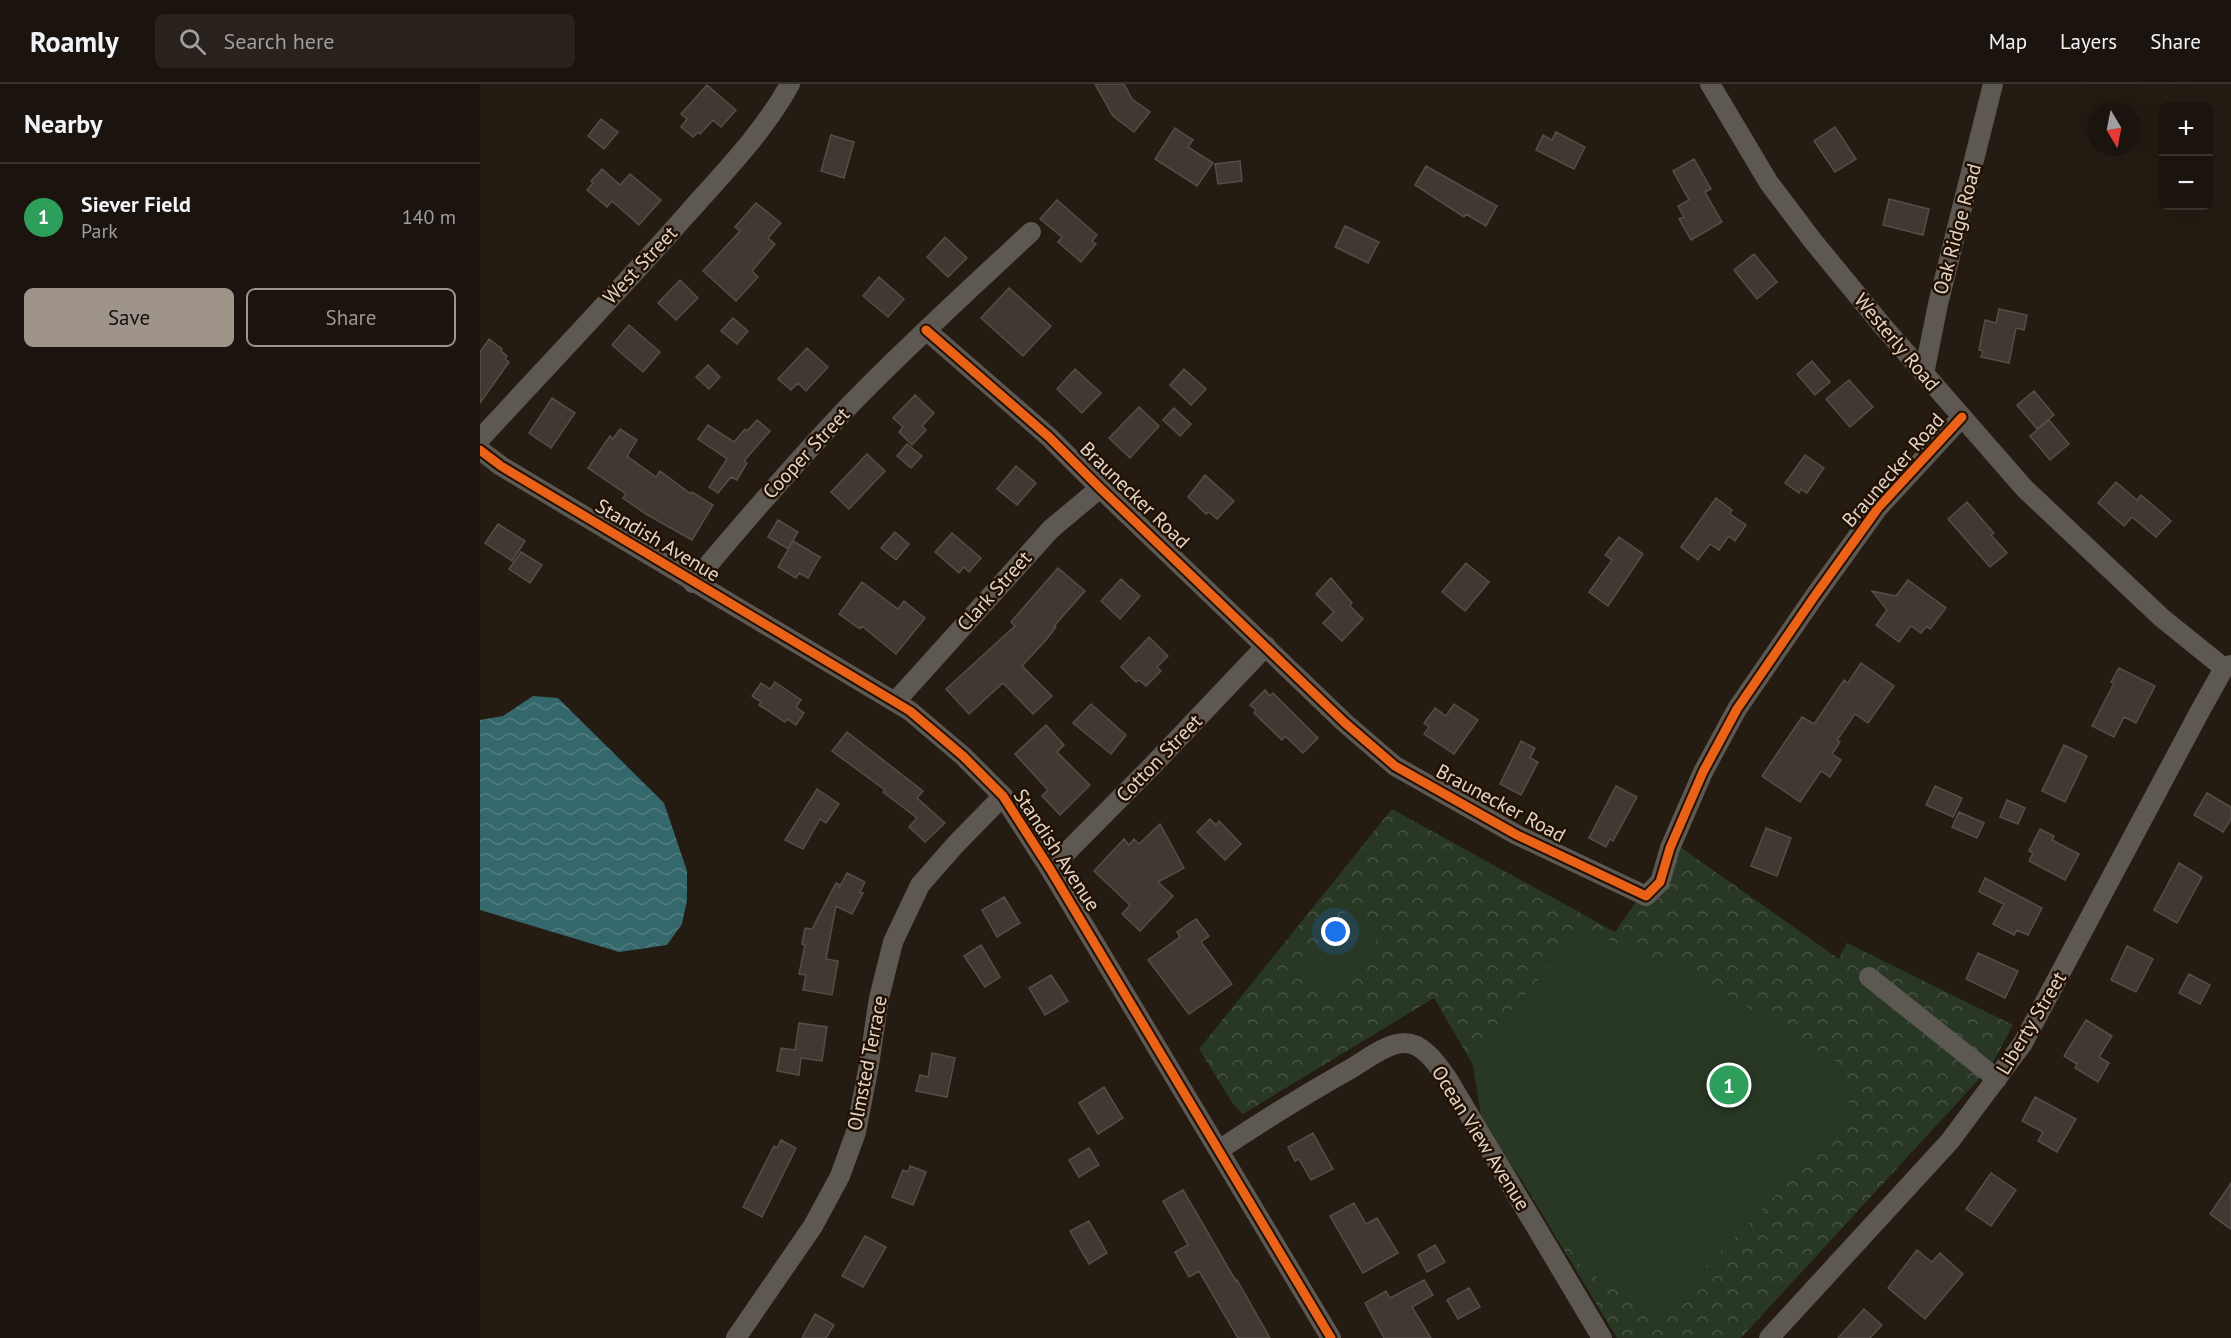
<!DOCTYPE html>
<meta charset="utf-8">
<style>
body{margin:0;font-family:"PT Sans",sans-serif;background:#28211c;color:#f1f3f6}
.controls{position:absolute;right:18px;top:18px;display:grid;overflow:hidden;border-radius:9px;box-shadow:0 6px 24px #0002}
.controls button{width:54px;height:54px;display:grid;place-items:center;padding:0;border:0;border-bottom:2px solid #39332e;background:#1b140e;color:#f1f3f6;font:30px sans-serif}
.compass{position:absolute;left:1607px;top:18px;width:54px;height:54px;border-radius:50%;background:#1b140e;box-shadow:0 6px 24px #0002;rotate:170deg}
.you{position:absolute;left:856px;top:848px;width:21px;height:21px;margin:-15px;border:4px solid #fff;border-radius:50%;background:#1a73e8;box-shadow:0 0 0 9px #1a73e833}
.badge{display:grid;place-items:center;width:39px;height:39px;border-radius:50%;background:#9f948a;color:#fff;font-size:20px;font-weight:700}
.pin{position:absolute;translate:-50% -50%;border:3px solid #fff;box-shadow:0 2px 6px #0006}
.list{margin:0;padding:0;list-style:none}
h2{display:flex;justify-content:space-between;align-items:center;height:78px;margin:0;padding:0 24px;font-size:26px}
h2 small{font-size:20px;font-weight:400;color:#a09e9e}
.list li{display:grid;grid-template-columns:39px 1fr auto;gap:18px;align-items:center;box-sizing:border-box;height:108px;padding:0 24px;border-top:2px solid #39332e}
.list b{display:block;font-size:22px;white-space:nowrap}
.list p{margin:0;font-size:20px;white-space:nowrap;color:#a09e9e}
.list em{font-size:20px;font-style:normal;color:#a09e9e}
.actions{display:flex;gap:12px;padding:18px 24px}
.actions a{flex:1;padding:14px 0;border:2px solid #9f948a;border-radius:9px;text-align:center;font-size:21px;color:#9f948a}
.actions .main{background:#9f948a;color:#111}
.icon{flex:none;width:33px;height:33px;fill:none;stroke:currentColor;stroke-width:2;stroke-linecap:round;stroke-linejoin:round}
.map{position:relative;flex:none;width:1751px;height:1254px;overflow:hidden}
header{display:flex;align-items:center;gap:36px;box-sizing:border-box;height:84px;padding:0 30px;background:#1b140e;border-bottom:2px solid #39332e}
header strong{font-size:28px}
nav{display:flex;gap:33px;margin-inline-start:auto;font-size:21px}
.search{width:420px;height:54px;background:#28211c;display:flex;align-items:center;gap:15px;box-sizing:border-box;padding:0 21px;border-radius:9px;color:#a09e9e;font-size:22px}
main{display:flex}
aside{flex:1;background:#1b140e}
.map>svg:first-child{display:block}
</style>
<header>
<strong>Roamly</strong>
<div class="search"><svg class="icon" aria-label="search" viewBox="0 0 24 24"><circle cx="10" cy="10" r="6"/><path d="M15 15l6 6"/></svg>Search here</div>
<nav><a>Map</a><a>Layers</a><a>Share</a></nav>
</header>
<main>
<aside>
<h2>Nearby<small></small></h2>
<ul class="list">
<li><span class="badge" style="background:#2e9e5b">1</span><div><b>Siever Field</b><p>Park</p></div><em>140 m</em></li>
</ul>
<div class="actions"><a class="main">Save</a><a>Share</a></div>
</aside>
<div class="map">
<svg width="1751" height="1254" viewBox="0 0 1751 1254">
<defs>
<pattern id="park-crowns" width="20" height="18" patternUnits="userSpaceOnUse" patternTransform="scale(1.5)"><rect width="20" height="18" fill="#283825"/><path d="M2 6a3 3 0 1 1 6 0M12 15a3 3 0 1 1 6 0" fill="none" stroke="#475443"/></pattern>
<pattern id="water-waves" width="16" height="10" patternUnits="userSpaceOnUse" patternTransform="scale(1.5)"><rect width="16" height="10" fill="#35686c"/><path d="M0 5q4-4 8 0t8 0" fill="none" stroke="#527d80"/></pattern>
</defs>
<rect width="100%" height="100%" fill="#241b12"/>
<path fill="url(#park-crowns)" d="M 912,725 L 1135,848 L 1196,760 L 1359,875 L 1367,859 L 1533,941 L 1511,982 L 1261,1254 L 1137,1254 L 1044,1100 L 1027,1039 L 954,914 L 763,1030 L 753,1020 L 719,965 Z"/>
<path fill="#283825" d="M 867,826 L 900,852 L 852,912 L 819,886 Z
M 1103,846 L 1207,887 L 1361,980 L 1372,1034 L 1176,1233 L 1104,1185 L 1029,1078 L 1001,1031 L 991,971 Z"/>
<path fill="url(#water-waves)" d="M 53,612 L 78,614 L 184,719 L 207,787 L 207,816 L 202,840 L 187,861 L 139,868 L 0,826 L 0,636 L 23,632 Z"/>
<path fill="#403831" stroke="#564e46" stroke-width="1.5" d="M 615,0 L 644,0 L 652,15 L 670,28 L 654,48 L 633,32 Z
M 227,1 L 256,26 L 241,43 L 233,36 L 220,50 L 218,48 L 213,53 L 201,43 L 207,35 L 201,30 Z
M 121,35 L 138,48 L 124,65 L 108,52 Z
M 1355,43 L 1376,75 L 1355,88 L 1334,57 Z
M 695,44 L 713,56 L 708,63 L 733,79 L 717,102 L 675,75 Z
M 1076,48 L 1105,63 L 1094,85 L 1056,66 L 1063,51 L 1072,56 Z
M 351,51 L 374,58 L 364,94 L 341,87 Z
M 1214,75 L 1231,105 L 1225,108 L 1242,138 L 1211,156 L 1199,135 L 1204,133 L 1198,122 L 1209,116 L 1193,87 Z
M 760,77 L 762,97 L 738,100 L 735,80 Z
M 946,82 L 1017,122 L 1006,142 L 986,130 L 984,133 L 935,101 Z
M 122,85 L 140,101 L 150,90 L 181,116 L 159,141 L 132,117 L 127,123 L 107,106 L 113,99 L 111,97 Z
M 1409,115 L 1449,125 L 1443,151 L 1403,141 Z
M 577,116 L 617,151 L 612,157 L 616,160 L 601,178 L 578,158 L 582,153 L 560,135 Z
M 276,119 L 301,139 L 288,154 L 295,160 L 272,187 L 278,193 L 256,217 L 223,187 L 260,147 L 255,143 Z
M 865,142 L 899,158 L 888,179 L 855,163 Z
M 465,153 L 487,174 L 468,193 L 447,173 Z
M 1274,170 L 1297,198 L 1277,215 L 1254,186 Z
M 399,193 L 424,215 L 408,233 L 383,212 Z
M 200,196 L 218,214 L 196,236 L 178,219 Z
M 529,204 L 571,242 L 543,272 L 501,234 Z
M 1519,225 L 1547,231 L 1544,246 L 1536,244 L 1529,279 L 1501,273 L 1503,267 L 1499,266 L 1505,236 L 1516,239 Z
M 253,234 L 268,247 L 257,260 L 241,247 Z
M 149,241 L 180,268 L 163,288 L 132,261 Z
M 9,255 L 22,265 L 21,267 L 27,272 L 25,275 L 29,278 L 0,319 L 0,268 Z
M 327,264 L 348,283 L 326,307 L 318,299 L 311,306 L 298,295 Z
M 1332,277 L 1350,298 L 1335,311 L 1317,290 Z
M 228,281 L 240,293 L 229,305 L 216,293 Z
M 595,285 L 621,309 L 602,329 L 577,305 Z
M 704,285 L 726,305 L 711,321 L 690,301 Z
M 1369,296 L 1393,323 L 1370,343 L 1346,315 Z
M 1554,307 L 1574,331 L 1557,345 L 1537,321 Z
M 435,311 L 454,329 L 442,342 L 446,346 L 432,361 L 419,348 L 423,343 L 413,334 Z
M 72,314 L 95,329 L 71,364 L 49,349 Z
M 659,323 L 679,342 L 650,374 L 629,354 Z
M 694,324 L 711,340 L 700,352 L 683,336 Z
M 277,336 L 290,347 L 264,377 L 267,379 L 257,396 L 251,393 L 238,409 L 229,403 L 247,375 L 218,355 L 228,341 L 254,358 L 265,345 L 267,347 Z
M 1569,336 L 1589,360 L 1570,376 L 1550,352 Z
M 140,345 L 157,356 L 147,372 L 176,393 L 180,387 L 211,410 L 212,408 L 233,421 L 212,456 L 166,430 L 143,414 L 146,410 L 108,384 L 130,352 L 133,355 Z
M 427,360 L 442,372 L 431,384 L 417,372 Z
M 387,370 L 405,387 L 369,425 L 351,408 Z
M 1325,371 L 1344,384 L 1327,409 L 1321,405 L 1319,409 L 1305,399 Z
M 536,382 L 556,399 L 537,421 L 517,405 Z
M 725,391 L 754,417 L 737,435 L 729,428 L 726,430 L 708,413 Z
M 1636,398 L 1657,416 L 1661,411 L 1691,437 L 1676,453 L 1652,433 L 1644,442 L 1618,419 Z
M 1236,414 L 1252,426 L 1250,430 L 1266,441 L 1255,457 L 1249,452 L 1239,466 L 1230,460 L 1218,476 L 1201,463 Z
M 1487,418 L 1514,449 L 1511,451 L 1527,469 L 1510,483 L 1468,435 Z
M 298,436 L 318,448 L 308,465 L 288,453 Z
M 18,440 L 45,457 L 32,477 L 5,459 Z
M 415,448 L 429,460 L 416,476 L 401,464 Z
M 472,449 L 501,474 L 489,488 L 484,483 L 479,489 L 455,468 Z
M 1139,453 L 1163,470 L 1128,522 L 1109,508 L 1132,476 L 1125,471 Z
M 313,457 L 340,473 L 328,494 L 319,489 L 316,494 L 298,483 Z
M 41,468 L 62,481 L 50,499 L 29,485 Z
M 986,479 L 1009,498 L 985,527 L 962,508 Z
M 578,484 L 605,507 L 574,542 L 576,543 L 566,556 L 542,582 L 572,612 L 553,630 L 523,599 L 489,630 L 466,605 L 535,542 L 531,538 Z
M 851,494 L 872,519 L 870,522 L 883,535 L 862,557 L 843,539 L 854,528 L 836,510 Z
M 641,495 L 660,512 L 640,535 L 621,517 Z
M 1428,496 L 1466,524 L 1450,545 L 1447,542 L 1441,549 L 1431,542 L 1419,558 L 1396,541 L 1407,526 L 1392,507 L 1416,512 Z
M 382,498 L 418,525 L 424,517 L 445,534 L 416,570 L 382,542 L 380,545 L 359,530 Z
M 669,553 L 688,572 L 677,583 L 681,587 L 666,602 L 659,596 L 656,598 L 641,583 Z
M 1381,579 L 1414,602 L 1388,639 L 1375,630 L 1357,656 L 1360,658 L 1352,670 L 1361,676 L 1350,693 L 1341,687 L 1320,718 L 1282,692 L 1322,633 L 1334,640 L 1364,596 L 1368,599 Z
M 1639,584 L 1675,602 L 1656,639 L 1644,633 L 1634,653 L 1612,642 L 1634,599 L 1631,598 Z
M 295,598 L 321,616 L 316,623 L 324,629 L 316,641 L 307,635 L 305,638 L 279,621 L 281,618 L 272,612 L 281,599 L 290,605 Z
M 785,606 L 790,612 L 793,609 L 838,654 L 823,669 L 805,652 L 802,656 L 774,629 L 776,626 L 770,621 Z
M 611,620 L 646,651 L 631,670 L 593,639 Z
M 974,620 L 998,636 L 974,670 L 944,650 L 949,643 L 944,639 L 955,624 L 966,632 Z
M 566,641 L 584,661 L 577,668 L 610,701 L 580,731 L 562,712 L 568,706 L 535,670 Z
M 367,648 L 443,707 L 437,714 L 465,739 L 445,758 L 429,743 L 437,734 L 403,708 L 405,706 L 352,667 Z
M 1041,657 L 1055,664 L 1050,674 L 1058,678 L 1041,711 L 1020,700 Z
M 1584,661 L 1607,672 L 1585,718 L 1562,707 Z
M 1136,702 L 1157,713 L 1133,757 L 1130,755 L 1126,763 L 1109,754 Z
M 1455,702 L 1482,714 L 1473,733 L 1446,721 Z
M 337,705 L 359,720 L 346,739 L 340,735 L 323,765 L 305,756 Z
M 1727,709 L 1751,723 L 1751,735 L 1743,748 L 1714,731 Z
M 1527,716 L 1545,724 L 1538,740 L 1520,733 Z
M 1479,728 L 1504,739 L 1497,754 L 1472,743 Z
M 730,735 L 736,741 L 739,737 L 761,760 L 745,776 L 717,748 Z
M 680,740 L 704,784 L 678,798 L 693,812 L 660,847 L 642,830 L 650,821 L 614,787 L 644,755 L 649,761 L 654,755 L 659,760 Z
M 1286,744 L 1311,754 L 1297,792 L 1271,782 Z
M 1560,745 L 1574,752 L 1572,756 L 1599,770 L 1585,796 L 1549,777 L 1553,769 L 1549,767 Z
M 1699,779 L 1722,793 L 1697,839 L 1674,826 Z
M 367,789 L 385,798 L 380,808 L 383,809 L 372,830 L 356,822 L 346,875 L 358,877 L 352,911 L 323,906 L 326,891 L 319,890 L 325,861 L 322,860 L 325,844 L 332,845 L 356,799 L 360,801 L 359,804 Z
M 1505,794 L 1562,824 L 1548,851 L 1537,846 L 1534,851 L 1513,840 L 1524,820 L 1499,808 Z
M 524,813 L 540,839 L 517,853 L 502,826 Z
M 716,835 L 729,852 L 721,858 L 752,900 L 709,930 L 668,876 L 700,853 L 697,848 Z
M 501,861 L 520,893 L 505,903 L 484,872 Z
M 1647,862 L 1673,875 L 1656,908 L 1631,896 Z
M 1498,869 L 1538,887 L 1525,914 L 1486,895 Z
M 1709,890 L 1730,901 L 1720,920 L 1699,909 Z
M 571,891 L 588,917 L 565,931 L 549,904 Z
M 1606,936 L 1632,952 L 1619,973 L 1629,979 L 1618,998 L 1595,984 L 1597,980 L 1584,972 Z
M 319,939 L 347,943 L 342,977 L 321,974 L 319,991 L 297,987 L 301,964 L 315,966 Z
M 452,969 L 475,974 L 467,1013 L 436,1007 L 440,991 L 448,993 Z
M 624,1003 L 643,1034 L 618,1050 L 599,1019 Z
M 1555,1013 L 1596,1035 L 1577,1068 L 1558,1057 L 1563,1048 L 1542,1037 Z
M 833,1049 L 853,1085 L 831,1096 L 819,1075 L 815,1077 L 808,1063 Z
M 301,1056 L 316,1064 L 282,1133 L 263,1123 L 294,1062 L 297,1064 Z
M 609,1064 L 619,1081 L 599,1093 L 589,1076 Z
M 430,1082 L 446,1088 L 433,1121 L 412,1113 L 423,1086 L 428,1088 Z
M 1511,1089 L 1536,1106 L 1511,1142 L 1486,1125 Z
M 1751,1099 L 1751,1145 L 1730,1130 Z
M 703,1106 L 756,1197 L 757,1196 L 790,1254 L 758,1254 L 719,1187 L 709,1193 L 695,1168 L 708,1161 L 683,1117 Z
M 874,1119 L 886,1140 L 897,1134 L 918,1169 L 883,1189 L 850,1132 Z
M 609,1137 L 627,1169 L 609,1180 L 590,1147 Z
M 385,1152 L 406,1163 L 383,1203 L 362,1192 Z
M 955,1161 L 965,1178 L 947,1188 L 938,1171 Z
M 1437,1166 L 1452,1178 L 1460,1169 L 1483,1190 L 1445,1235 L 1408,1204 Z
M 944,1196 L 953,1211 L 932,1223 L 951,1254 L 904,1254 L 885,1219 L 906,1207 L 910,1214 Z
M 989,1204 L 1000,1223 L 978,1235 L 967,1216 Z
M 1384,1225 L 1402,1241 L 1390,1254 L 1358,1254 Z
M 335,1230 L 354,1241 L 346,1254 L 322,1254 Z"/>
<g fill="none" stroke-linecap="round" stroke-linejoin="round">
<path stroke="#5e5853" stroke-width="20" d="M 1230,0 L 1289,99 L 1333,157 L 1401,240 L 1545,405 L 1682,534 L 1744,584
M 446,246 L 569,353 L 620,404 L 865,639 L 915,682 L 1037,751 L 1166,812 L 1180,798 L 1190,764 L 1223,688 L 1257,625 L 1334,513 L 1398,424 L 1482,333
M 1444,290 L 1458,220 L 1513,0
M 0,355 C 69,280 140,206 208,129 C 244,88 284,48 310,0
M 0,366 L 21,382 L 430,627 L 483,672 L 523,712 L 570,785 L 851,1254
M 213,499 C 264,438 316,378 370,321 C 428,261 490,205 551,148
M 415,618 L 571,445 L 620,404
M 570,785 L 673,681 L 786,562
M 1389,893 L 1517,995
M 739,1066 C 782,1037 826,1010 872,984 C 887,975 907,959 925,959 C 944,959 959,983 969,997 L 1122,1254
M 256,1254 L 333,1142 L 360,1092 L 376,1048 L 389,981 L 399,914 L 413,858 L 440,801 L 476,760 L 523,712
M 1289,1254 L 1470,1057 L 1543,959 L 1720,627 L 1744,584 L 1751,581"/>
<g stroke="#221103" stroke-width="13">
<path id="cycleway" d="M 446,246 L 569,353 L 620,404 L 865,639 L 915,682 L 1037,751 L 1166,812 L 1180,798 L 1190,764 L 1223,688 L 1257,625 L 1334,513 L 1398,424 L 1482,333
M 0,366 L 21,382 L 430,627 L 483,672 L 523,712 L 570,785 L 851,1254"/>
</g>
<use href="#cycleway" stroke="#ea6118" stroke-width="9"/>
</g>
<g text-anchor="middle" stroke-width="5" stroke-linejoin="round" paint-order="stroke">
<g font-size="20" fill="#e1d5ca" stroke="#221103">
<text transform="translate(1477 145) rotate(-75)" y="7">Oak Ridge Road</text>
<text transform="translate(160 181) rotate(-47)" y="7">West Street</text>
<text transform="translate(1417 258) rotate(50)" y="7">Westerly Road</text>
<text transform="translate(326 369) rotate(-47)" y="7">Cooper Street</text>
<text transform="translate(1413 386) rotate(-49)" y="7">Braunecker Road</text>
<text transform="translate(655 411) rotate(44)" y="7">Braunecker Road</text>
<text transform="translate(178 456) rotate(31)" y="7">Standish Avenue</text>
<text transform="translate(514 507) rotate(-48)" y="7">Clark Street</text>
<text transform="translate(679 674) rotate(-46)" y="7">Cotton Street</text>
<text transform="translate(1021 719) rotate(28)" y="7">Braunecker Road</text>
<text transform="translate(577 766) rotate(57)" y="7">Standish Avenue</text>
<text transform="translate(1551 939) rotate(-59)" y="7">Liberty Street</text>
<text transform="translate(387 979) rotate(-79)" y="7">Olmsted Terrace</text>
<text transform="translate(1001 1054) rotate(58)" y="7">Ocean View Avenue</text>
</g>
</g>
</svg>
<div class="controls">
<button>+</button>
<button>−</button>
</div>
<svg class="compass" viewBox="-18 -18 36 36"><path d="M0-13l5 13h-10z" fill="#e53935"/><path d="M0 13l5-13h-10z" fill="#a09e9e"/></svg>
<div class="you"></div>
<div class="pin badge" style="left:1249px;top:1001px;background:#2e9e5b">1</div>
</div>
</main>
